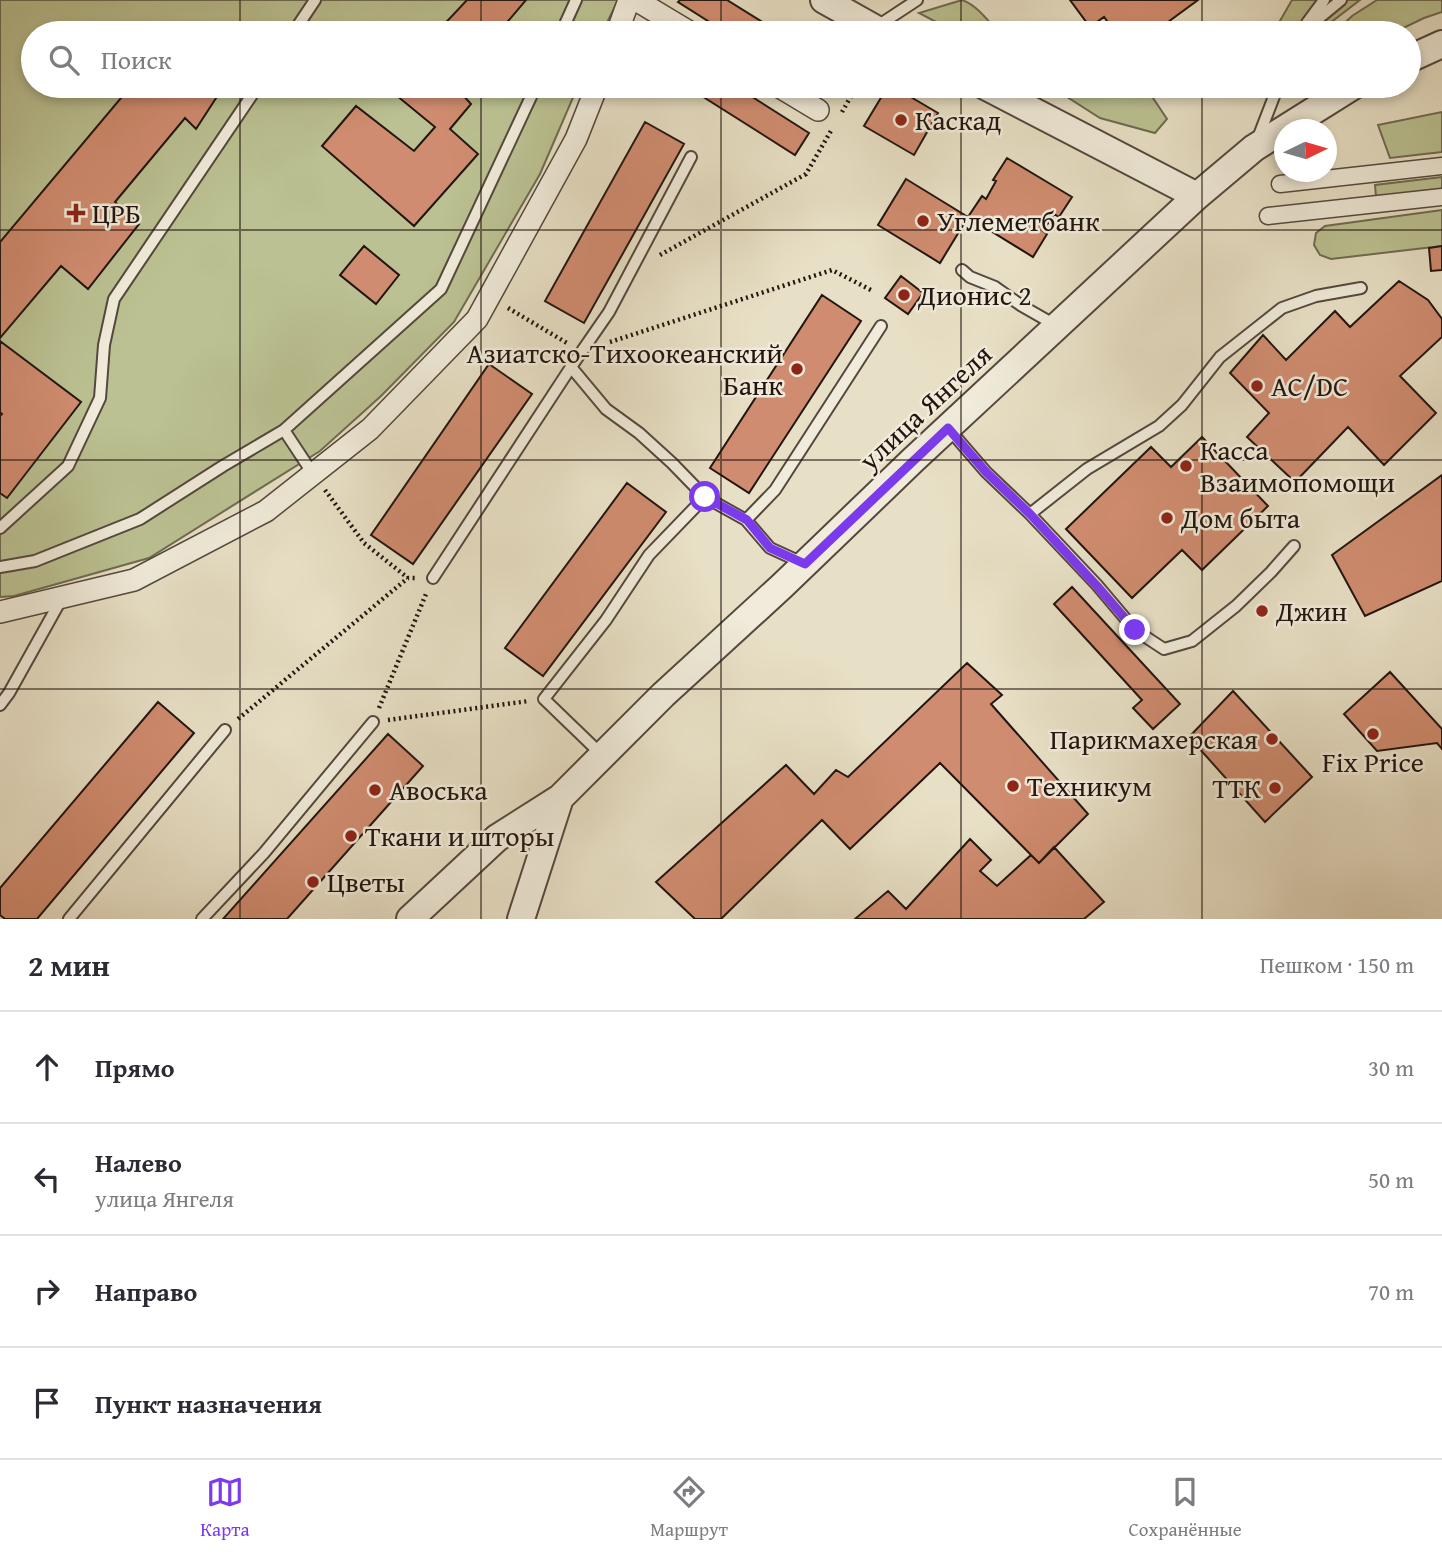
<!DOCTYPE html>
<html lang="ru">
<meta charset="utf-8">
<style>
body{margin:0;font-family:"Gentium Book Plus",serif;background:#f2f2f3;color:#2b2b33}
.compass{position:absolute;left:1274px;top:119px;width:63px;height:63px;border-radius:50%;background:#fff;box-shadow:0 4px 10px #0003;rotate:85deg}
.stop{position:absolute;width:21px;height:21px;margin:-16px;border:5px solid #7c3aed;border-radius:50%;background:#fff}
.stop.end{background:#7c3aed;border-color:#fff;box-shadow:0 2px 7px #0008}
.list{margin:0;padding:0;list-style:none}
h2{display:flex;justify-content:space-between;align-items:center;height:91px;margin:0;padding:0 28px;font-size:30px}
h2 small{font-size:23px;font-weight:400;color:#7c7c81}
.list li{display:grid;grid-template-columns:46px 1fr auto;gap:21px;align-items:center;box-sizing:border-box;height:112px;padding:0 28px;border-top:2px solid #e1e1e2}
.list b{display:block;font-size:26px;white-space:nowrap}
.list p{margin:0;font-size:23px;white-space:nowrap;color:#7c7c81}
.list em{font-size:23px;font-style:normal;color:#7c7c81}
.icon{flex:none;width:38px;height:38px;fill:none;stroke:currentColor;stroke-width:2;stroke-linecap:round;stroke-linejoin:round}
.map{position:relative;flex:none;width:1442px;height:919px;overflow:hidden}
.search{position:absolute;background:#fff;box-shadow:0 4px 10px #0003;left:21px;right:21px;top:21px;height:77px;display:flex;align-items:center;gap:18px;box-sizing:border-box;padding:0 24px;border-radius:38px;color:#7c7c81;font-size:26px}
.sheet{height:539px;background:#fff}
nav{display:flex;justify-content:space-around;align-items:center;box-sizing:border-box;height:98px;border-top:2px solid #e1e1e2;background:#fff;font-size:19px;color:#7c7c81}
nav a{display:grid;justify-items:center;gap:4px}
nav .on{color:#7c3aed}
.map>svg:first-child{display:block}
</style>
<div class="map">
<svg width="1442" height="919" viewBox="0 0 1442 919">
<rect width="100%" height="100%" fill="#e8e0c6"/>
<filter id="stains"><feTurbulence type="fractalNoise" baseFrequency=".00286" numOctaves="4"/><feColorMatrix values="0 0 0 0 .2 0 0 0 0 .09 0 0 0 0 .02 0 0 0 .5 -.17"/></filter>
<radialGradient id="worn" r=".72"><stop offset=".6" stop-color="#630" stop-opacity="0"/><stop offset="1" stop-color="#630" stop-opacity=".3"/></radialGradient>
<path fill="#bbc192" stroke="#6e6b51" stroke-width="2" d="M 0,0 L 618,0 L 602,33 L 33,33 L 33,86 L 578,86 L 540,174 L 454,322 L 381,396 L 320,451 L 149,558 L 14,596 L 0,597 Z
M 962,0 C 977,5 988,21 999,33 L 957,33 L 919,13 Z
M 1292,0 L 1360,0 L 1317,33 L 1273,33 Z
M 1377,0 L 1442,0 L 1442,12 L 1424,18 L 1393,33 L 1334,33 L 1352,16 Z
M 1050,86 L 1132,86 L 1153,98 L 1167,119 L 1155,133 L 1100,118 Z
M 1442,112 L 1442,152 L 1390,158 L 1378,125 Z
M 1442,177 L 1442,190 L 1376,197 L 1375,185 Z
M 1442,210 L 1442,246 L 1331,259 L 1320,255 L 1314,245 L 1316,233 L 1325,226 Z"/>
<path fill="#d08c70" stroke="#221510" stroke-width="2" d="M 467,0 L 526,0 L 498,33 L 436,33 Z
M 680,0 L 727,0 L 780,33 L 727,33 L 678,2 Z
M 1070,0 L 1198,0 L 1153,33 L 1116,33 L 1104,17 L 1090,27 Z
M 367,24 L 382,33 L 359,33 Z
M 131,86 L 205,86 L 218,95 L 196,129 L 185,118 L 115,202 L 139,224 L 88,289 L 61,266 L 0,338 L 0,242 Z
M 385,86 L 455,86 L 471,104 L 450,129 L 478,154 L 414,226 L 322,146 L 356,106 L 414,151 L 435,127 Z
M 686,86 L 735,86 L 809,133 L 795,155 Z
M 888,86 L 892,86 L 938,113 L 914,155 L 864,126 Z
M 645,122 L 684,144 L 584,323 L 545,301 Z
M 1007,158 L 1072,197 L 1059,217 L 1054,214 L 1043,231 L 1047,234 L 1033,257 L 968,217 L 982,196 L 986,199 L 996,181 L 993,180 Z
M 906,179 L 968,217 L 940,263 L 878,225 Z
M 364,246 L 399,275 L 376,304 L 340,275 Z
M 1442,246 L 1442,270 L 1431,271 L 1429,248 Z
M 901,276 L 923,293 L 908,314 L 885,298 Z
M 1399,281 L 1428,300 L 1442,319 L 1442,337 L 1400,376 L 1436,413 L 1384,465 L 1348,427 L 1295,482 L 1247,437 L 1269,413 L 1230,373 L 1263,335 L 1286,360 L 1335,311 L 1350,327 Z
M 822,295 L 861,321 L 749,493 L 710,468 Z
M 0,341 L 81,402 L 7,498 L 0,493 L 0,416 L 2,414 L 0,412 Z
M 489,364 L 532,394 L 413,564 L 371,535 Z
M 1202,437 L 1268,506 L 1202,570 L 1182,550 L 1132,598 L 1066,529 L 1151,447 L 1171,467 Z
M 1442,475 L 1442,581 L 1365,616 L 1332,555 Z
M 627,483 L 666,512 L 543,676 L 505,648 Z
M 1072,587 L 1180,704 L 1153,729 L 1133,708 L 1142,700 L 1054,604 Z
M 967,663 L 1002,695 L 991,704 L 1088,814 L 1039,863 L 940,763 L 850,849 L 822,820 L 721,919 L 695,919 L 656,882 L 786,765 L 814,794 L 836,770 L 848,777 Z
M 1390,672 L 1442,729 L 1442,749 L 1437,743 L 1377,751 L 1344,714 Z
M 1233,691 L 1312,777 L 1265,822 L 1189,737 Z
M 158,702 L 194,733 L 37,919 L 5,919 L 0,915 L 0,888 Z
M 388,734 L 423,766 L 287,919 L 223,919 Z
M 970,839 L 991,860 L 980,871 L 997,886 L 1031,855 L 1039,863 L 1054,847 L 1104,902 L 1084,919 L 855,919 L 888,891 L 906,909 Z"/>
<g fill="none" stroke-linecap="round" stroke-linejoin="round">
<g stroke="#54483e" stroke-width="14">
<path id="service" d="M 1307,23 L 1324,0
M 876,27 L 917,0
M 293,33 L 315,0
M 561,33 L 576,0
M 1301,33 L 1341,0
M 1258,138 L 1278,86
M 962,270 L 970,277 L 995,287 L 1022,306 L 1057,326
M 571,367 L 606,409 L 639,433 L 672,463 L 705,497 L 746,520 L 770,548 L 805,564
M 948,428 L 986,472 L 1030,514 L 1097,585 L 1135,630 L 1164,649 L 1192,641 L 1236,606 L 1271,572 L 1294,546
M 313,474 L 284,430 L 441,289 L 536,86
M 1030,514 L 1087,469 L 1159,426 L 1182,405 L 1220,357 L 1282,308 L 1316,296 L 1361,288
M 746,520 L 775,490 L 881,326
M 0,528 L 68,466 L 100,398 L 104,345 L 114,299 L 258,86
M 0,567 L 35,561 L 140,519 L 223,466 L 284,430
M 433,578 L 571,367 L 609,312 L 691,157
M 0,705 L 9,693 L 62,598
M 602,755 L 544,699 L 606,620 L 649,555 L 705,497
M 69,919 L 225,730
M 202,919 L 264,853 L 373,722"/>
</g>
<g stroke="#54483e" stroke-width="19">
<path id="pedestrian" d="M 1280,184 L 1442,166
M 1268,216 L 1442,197"/>
</g>
<g stroke="#54483e" stroke-width="24">
<path id="minor" d="M 636,0 L 691,33
M 617,33 L 629,0
M 778,86 L 818,110
M 0,612 L 134,580 L 266,511 L 370,429 L 477,319 L 576,139 L 597,86"/>
</g>
<g stroke="#54483e" stroke-width="30">
<path id="tertiary" d="M 824,0 L 883,33
M 1409,59 L 1442,44
M 985,86 L 1197,196
M 410,919 L 497,838 L 560,798 L 663,695 L 782,586 L 913,460 L 1197,196 L 1254,148 L 1353,86
M 521,919 L 560,798"/>
</g>
<path stroke="#221510" stroke-width="4.5" stroke-dasharray="2 3.5" stroke-linecap="butt" d="M 842,112 L 857,86
M 660,255 L 806,174 L 832,129
M 508,308 L 567,343
M 610,342 L 832,270 L 873,291
M 325,490 L 364,543 L 408,578
M 379,708 L 426,594
M 238,719 L 408,578 L 417,578
M 388,720 L 529,701"/>
<use href="#service" stroke="#f0ebda" stroke-width="10"/>
<use href="#pedestrian" stroke="#f0ebda" stroke-width="16"/>
<use href="#minor" stroke="#f0ebda" stroke-width="21"/>
<use href="#tertiary" stroke="#f0ebda" stroke-width="26"/>
</g>
<g fill="none" stroke-linecap="round" stroke-linejoin="round">
<path stroke="#7c3aed" stroke-width="9" d="M 705,497 L 747,520 L 770,548 L 805,564 L 948,428 L 986,472 L 1030,514 L 1097,586 L 1135,630"/>
</g>
<path fill="none" stroke="#221510" stroke-width="2" stroke-opacity="0.55" d="M 240,0 L 240,33M 481,0 L 481,33M 721,0 L 721,33M 961,0 L 961,33M 1202,0 L 1202,33M 240,86 L 240,919M 481,86 L 481,919M 721,86 L 721,919M 961,86 L 961,919M 1202,86 L 1202,919M 0,230 L 1442,230M 0,460 L 1442,460M 0,689 L 1442,689"/>
<g fill="#8f2418" stroke="#f0ebda" stroke-width="2.5">
<circle cx="901" cy="120" r="7"/>
<path d="M72.5 202.5h7v7h7v7h-7v7h-7v-7h-7v-7h7z"/>
<circle cx="923" cy="221" r="7"/>
<circle cx="904" cy="295" r="7"/>
<circle cx="797" cy="369" r="7"/>
<circle cx="1257" cy="386" r="7"/>
<circle cx="1186" cy="466" r="7"/>
<circle cx="1167" cy="518" r="7"/>
<circle cx="1262" cy="611" r="7"/>
<circle cx="1373" cy="734" r="7"/>
<circle cx="1272" cy="739" r="7"/>
<circle cx="1013" cy="786" r="7"/>
<circle cx="1275" cy="788" r="7"/>
<circle cx="375" cy="790" r="7"/>
<circle cx="351" cy="836" r="7"/>
<circle cx="313" cy="882" r="7"/>
</g>
<g text-anchor="middle" stroke-width="5" stroke-linejoin="round" paint-order="stroke">
<g font-size="28" fill="#221510" stroke="#f0ebda" text-anchor="start">
<text x="915" y="130">Каскад</text>
<text x="92" y="223">ЦРБ</text>
<text x="937" y="231">Углеметбанк</text>
<text x="918" y="305">Дионис 2</text>
<text x="783" y="363" text-anchor="end">Азиатско-Тихоокеанский<tspan x="783" dy="32">Банк</tspan></text>
<text x="1271" y="396">AC/DC</text>
<text x="1200" y="460">Касса<tspan x="1200" dy="32">Взаимопомощи</tspan></text>
<text x="1181" y="528">Дом быта</text>
<text x="1276" y="621">Джин</text>
<text x="1258" y="749" text-anchor="end">Парикмахерская</text>
<text x="1373" y="772" text-anchor="middle">Fix Price</text>
<text x="1027" y="796">Техникум</text>
<text x="1261" y="798" text-anchor="end">ТТК</text>
<text x="389" y="800">Авоська</text>
<text x="365" y="846">Ткани и шторы</text>
<text x="327" y="892">Цветы</text>
</g>
<g font-size="28" fill="#221510" stroke="#f0ebda">
<text transform="translate(925 407) rotate(-43)" y="10">улица Янгеля</text>
</g>
</g>
<rect width="100%" height="100%" filter="url(#stains)"/>
<rect width="100%" height="100%" fill="url(#worn)"/>
</svg>
<svg class="compass" viewBox="-18 -18 36 36"><path d="M0-13l5 13h-10z" fill="#e53935"/><path d="M0 13l5-13h-10z" fill="#7c7c81"/></svg>
<div class="stop" style="left:705px;top:497px"></div>
<div class="stop end" style="left:1135px;top:630px"></div>
<div class="search"><svg class="icon" aria-label="search" viewBox="0 0 24 24"><circle cx="10" cy="10" r="6"/><path d="M15 15l6 6"/></svg>Поиск</div>
</div>
<section class="sheet">
<h2>2 мин<small>Пешком · 150 m</small></h2>
<ul class="list">
<li><svg class="icon" aria-label="ahead" viewBox="0 0 24 24"><path d="M12 20V5M6 11l6-6 6 6"/></svg><div><b>Прямо</b></div><em>30 m</em></li>
<li><svg class="icon" aria-label="left" viewBox="0 0 24 24"><path d="M17 20v-9H6M10 6l-5 5 5 5"/></svg><div><b>Налево</b><p>улица Янгеля</p></div><em>50 m</em></li>
<li><svg class="icon" aria-label="right" viewBox="0 0 24 24"><path d="M7 20v-9h11M14 6l5 5-5 5"/></svg><div><b>Направо</b></div><em>70 m</em></li>
<li><svg class="icon" aria-label="arrive" viewBox="0 0 24 24"><path d="M6 21V4h12l-3 4 3 4H6"/></svg><div><b>Пункт назначения</b></div></li>
</ul>
</section>
<nav>
<a class="on"><svg class="icon" aria-label="map" viewBox="0 0 24 24"><path d="M3 6l6-2 6 2 6-2v14l-6 2-6-2-6 2zM9 4v14M15 6v14"/></svg>Карта</a>
<a><svg class="icon" aria-label="directions" viewBox="0 0 24 24"><path d="M12 3l9 9-9 9-9-9zM9 14v-3h6M13 9l2 2-2 2"/></svg>Маршрут</a>
<a><svg class="icon" aria-label="saved" viewBox="0 0 24 24"><path d="M7 4h10v16l-5-4-5 4z"/></svg>Сохранённые</a>
</nav>
